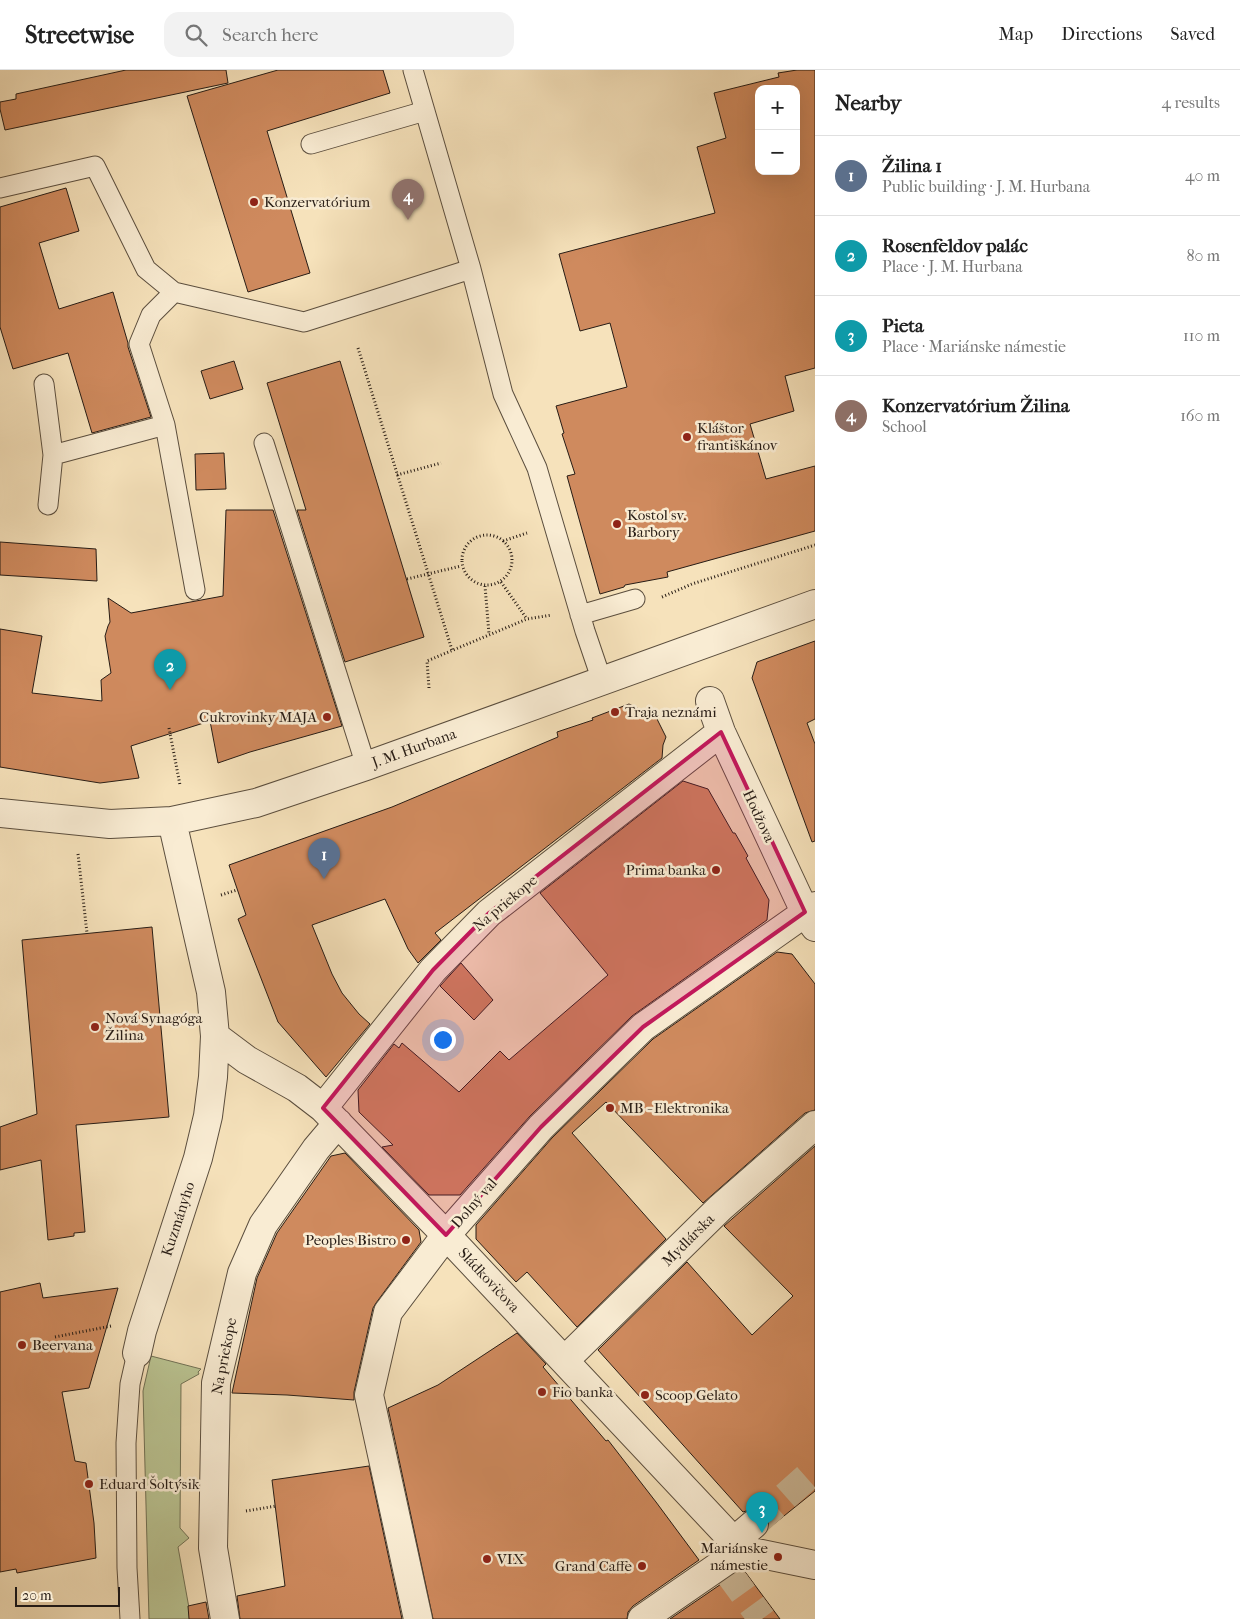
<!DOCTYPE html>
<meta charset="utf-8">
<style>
body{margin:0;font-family:"IM FELL French Canon",serif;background:#f2f2f2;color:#222}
.controls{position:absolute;right:15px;top:15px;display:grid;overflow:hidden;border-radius:10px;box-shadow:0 5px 20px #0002}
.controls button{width:45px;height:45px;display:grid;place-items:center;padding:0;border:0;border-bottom:1px solid #e0e0e0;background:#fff;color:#222;font:25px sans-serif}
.scale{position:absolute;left:15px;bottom:12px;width:105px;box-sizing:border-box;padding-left:5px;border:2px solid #271c15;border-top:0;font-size:14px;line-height:18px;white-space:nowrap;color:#271c15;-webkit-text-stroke:4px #f9ecd3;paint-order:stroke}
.you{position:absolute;left:442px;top:969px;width:18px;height:18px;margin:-12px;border:4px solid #fff;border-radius:50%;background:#1a73e8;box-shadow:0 0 0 8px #1a73e833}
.badge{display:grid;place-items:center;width:32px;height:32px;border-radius:50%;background:#8f2418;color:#fff;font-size:16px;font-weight:700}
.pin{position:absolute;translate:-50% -41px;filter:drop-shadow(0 1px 2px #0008)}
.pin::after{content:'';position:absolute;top:26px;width:18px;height:15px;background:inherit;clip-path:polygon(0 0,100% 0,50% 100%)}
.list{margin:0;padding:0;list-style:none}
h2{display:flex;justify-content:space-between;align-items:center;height:65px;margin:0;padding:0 20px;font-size:21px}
h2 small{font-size:16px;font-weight:400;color:#767676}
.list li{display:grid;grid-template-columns:32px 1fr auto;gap:15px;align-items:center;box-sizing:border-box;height:80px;padding:0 20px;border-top:1px solid #e0e0e0}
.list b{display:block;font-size:19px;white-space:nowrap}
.list p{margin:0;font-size:16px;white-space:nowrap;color:#767676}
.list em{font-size:16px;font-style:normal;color:#767676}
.icon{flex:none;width:28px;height:28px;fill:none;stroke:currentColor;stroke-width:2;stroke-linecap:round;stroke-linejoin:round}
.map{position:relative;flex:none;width:815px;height:1549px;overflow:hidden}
header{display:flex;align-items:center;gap:30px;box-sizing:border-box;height:70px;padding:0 25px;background:#fff;border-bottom:1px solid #e0e0e0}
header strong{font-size:24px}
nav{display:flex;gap:28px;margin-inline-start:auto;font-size:18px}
.search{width:350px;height:45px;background:#f2f2f2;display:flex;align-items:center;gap:12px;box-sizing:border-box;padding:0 18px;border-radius:15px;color:#767676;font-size:19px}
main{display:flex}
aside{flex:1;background:#fff}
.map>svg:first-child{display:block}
</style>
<header>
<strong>Streetwise</strong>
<div class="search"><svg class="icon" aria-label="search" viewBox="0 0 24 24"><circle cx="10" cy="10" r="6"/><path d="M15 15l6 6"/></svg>Search here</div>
<nav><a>Map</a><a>Directions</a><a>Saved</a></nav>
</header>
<main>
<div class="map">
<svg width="815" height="1549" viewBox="0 0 815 1549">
<rect width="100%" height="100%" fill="#f6e2bb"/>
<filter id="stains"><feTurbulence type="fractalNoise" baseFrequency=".004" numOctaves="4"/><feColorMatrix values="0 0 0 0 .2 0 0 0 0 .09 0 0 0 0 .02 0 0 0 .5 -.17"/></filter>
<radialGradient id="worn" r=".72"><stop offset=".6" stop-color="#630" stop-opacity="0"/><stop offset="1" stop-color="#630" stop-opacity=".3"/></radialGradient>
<path fill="#bac492" stroke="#707054" d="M 151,1286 L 201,1299 L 198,1302 L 199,1304 L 181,1314 L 180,1458 L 189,1468 L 178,1477 L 191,1549 L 149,1549 L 143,1321 Z"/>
<path fill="#cf8a5e" stroke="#271c15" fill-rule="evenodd" d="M 126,0 L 226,0 L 228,13 L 5,60 L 0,39 L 0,32 L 16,29 L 16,24 Z
M 278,0 L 383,0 L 390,23 L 267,61 L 310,203 L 248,222 L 187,26 Z
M 797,0 L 815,0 L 815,298 L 785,306 L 794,341 L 750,354 L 766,409 L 815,396 L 815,461 L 667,502 L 668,507 L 625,515 L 624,517 L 600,524 L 567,406 L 575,404 L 562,364 L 564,363 L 556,336 L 627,317 L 610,253 L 580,261 L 559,184 L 715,143 L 697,77 L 726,68 L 714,23 L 779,7 L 778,3 ZM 759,19 L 796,19 L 796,101 L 759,101 Z
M 66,118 L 79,161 L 39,173 L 59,239 L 113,222 L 128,273 L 128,277 L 151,347 L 92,363 L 68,283 L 13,299 L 0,257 L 0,137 Z
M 234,291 L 243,319 L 210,329 L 201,301 Z
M 340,291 L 424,567 L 345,592 L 297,440 L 306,440 L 267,313 Z
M 224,383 L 226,419 L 196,420 L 195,384 Z
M 226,440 L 273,440 L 342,656 L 250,682 L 218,693 L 210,651 L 131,676 L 139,708 L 100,713 L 0,697 L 0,559 L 42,566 L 32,623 L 102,631 L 101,610 L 111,603 L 105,566 L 108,556 L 110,552 L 108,528 L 131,543 L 223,526 Z
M 0,472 L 96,479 L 97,511 L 0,505 Z
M 815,571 L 815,649 L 807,653 L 815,674 L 815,771 L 812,772 L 752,608 L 757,592 Z
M 629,634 L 639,639 L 649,640 L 656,647 L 666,667 L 663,675 L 662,688 L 435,863 L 441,870 L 418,893 L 408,879 L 385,829 L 312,855 L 332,904 L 342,923 L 359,944 L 370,954 L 326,1007 L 278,952 L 238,849 L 246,845 L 229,795 L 392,737 L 558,667 L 557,662 L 593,650 L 592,648 Z
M 683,711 L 708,719 L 733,763 L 735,763 L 748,786 L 746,788 L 769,830 L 767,850 L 632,946 L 530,1046 L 460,1125 L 429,1125 L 382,1077 L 393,1075 L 359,1042 L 358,1020 L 394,974 L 399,978 L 402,973 L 459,1022 L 500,981 L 509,990 L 608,905 L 540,823 Z
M 152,857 L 169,1047 L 76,1055 L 85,1162 L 74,1163 L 74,1166 L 48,1170 L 41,1090 L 0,1100 L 0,1057 L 37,1044 L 22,870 Z
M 777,882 L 792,884 L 815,914 L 815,1040 L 805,1043 L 703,1133 L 606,1032 L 572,1063 L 666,1169 L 577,1257 L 527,1202 L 516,1212 L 476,1169 L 476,1155 L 552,1068 L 653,969 Z
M 461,893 L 493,930 L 474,950 L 440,916 Z
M 815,1076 L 815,1421 L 769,1458 L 769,1451 L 766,1444 L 760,1440 L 752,1439 L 743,1442 L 598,1280 L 687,1192 L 752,1265 L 793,1226 L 724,1156 Z
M 345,1083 L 419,1160 L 421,1172 L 376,1233 L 373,1238 L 354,1322 L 354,1330 L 287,1325 L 232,1323 L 257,1208 L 277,1163 L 331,1086 Z
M 40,1213 L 43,1228 L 118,1218 L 89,1318 L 62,1322 L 75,1391 L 86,1393 L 94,1453 L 96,1488 L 17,1503 L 16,1499 L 0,1502 L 0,1222 Z
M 517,1263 L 546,1294 L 543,1297 L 606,1371 L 608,1370 L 656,1432 L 699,1490 L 633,1536 L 628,1542 L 627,1549 L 433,1549 L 388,1338 L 438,1315 Z
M 369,1396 L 402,1549 L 240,1549 L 237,1526 L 285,1516 L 272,1410 Z
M 743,1499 L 780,1549 L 670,1549 Z
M 206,1532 L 209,1549 L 189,1549 L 188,1536 Z"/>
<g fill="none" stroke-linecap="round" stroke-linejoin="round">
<path stroke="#cdba9a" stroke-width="28" stroke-dasharray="28 14" stroke-linecap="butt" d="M 754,1454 L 815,1400
M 727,1501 L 762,1549"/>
<g stroke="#5b4e3e" stroke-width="21">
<path id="lane" d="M 413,0 L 471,199
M 311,74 L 425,41
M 0,118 L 95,96 L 146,199 L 174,222 L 304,252 L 471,199 L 503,324 L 537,398 L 585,561 L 602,611
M 174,222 L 151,245 L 139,274 L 165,355 L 195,520
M 44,314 L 53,385 L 48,435
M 264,373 L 366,696
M 53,385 L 165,355
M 580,545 L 635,529
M 130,1549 L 127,1498 L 126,1373 L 130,1314 L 137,1283"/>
</g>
<g stroke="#5b4e3e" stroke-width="30">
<path id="street" d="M 710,631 L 721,662 L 805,842 L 815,857
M 0,743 L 110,754 L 172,751 L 256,733 L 366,696 L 815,534
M 215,966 L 247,990 L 297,1018 L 323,1038 L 446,1165 L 742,1480
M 323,1038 L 433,900 L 489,843 L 721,662
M 137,1283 L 142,1261 L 198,1088 L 208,1046 L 213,1007 L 215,966 L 211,922 L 172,751
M 565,1290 L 720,1138 L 815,1055
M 734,1471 L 754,1454
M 742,1480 L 815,1495
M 225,1549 L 213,1478 L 216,1313 L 242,1203 L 263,1155 L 316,1079 L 338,1053
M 418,1549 L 369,1325 L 388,1242 L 446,1165 L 541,1057 L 643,957 L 815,836
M 642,1549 L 742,1480"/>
</g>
<path stroke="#271c15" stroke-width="3" stroke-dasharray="1 2.5" stroke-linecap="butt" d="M 358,278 L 452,580
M 397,405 L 441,393
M462 490a25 25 0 1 1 50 0a25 25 0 1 1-50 0Z
M 503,471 L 527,463
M 407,509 L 461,496
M 501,512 L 527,549
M 485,516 L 489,564
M 662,527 L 692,514 L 815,475
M 429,618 L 427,591 L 527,549 L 552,545
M 169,658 L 180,715
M 78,784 L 87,863
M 221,825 L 237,820
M 55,1267 L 111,1256
M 246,1441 L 276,1436"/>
<use href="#lane" stroke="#f9ecd3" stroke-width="19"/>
<use href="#street" stroke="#f9ecd3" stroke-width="28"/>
</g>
<path fill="#c2185b" fill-opacity="0.2" stroke="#c2185b" stroke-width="4" stroke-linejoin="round" d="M 721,662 L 805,842 L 643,957 L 541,1057 L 446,1165 L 323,1038 L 433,900 L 489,843 Z"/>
<g fill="#8f2418" stroke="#f9ecd3" stroke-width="2">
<circle cx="254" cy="132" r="5"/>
<circle cx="687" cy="367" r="5"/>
<circle cx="617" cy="454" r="5"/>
<circle cx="615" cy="642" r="5"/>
<circle cx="327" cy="647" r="5"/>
<circle cx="716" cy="800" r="5"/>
<circle cx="95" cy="957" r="5"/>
<circle cx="610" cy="1038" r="5"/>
<circle cx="406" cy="1170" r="5"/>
<circle cx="22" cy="1275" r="5"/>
<circle cx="542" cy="1322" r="5"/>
<circle cx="645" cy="1325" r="5"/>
<circle cx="89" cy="1414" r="5"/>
<circle cx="778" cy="1487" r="5"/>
<circle cx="487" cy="1489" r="5"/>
<circle cx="642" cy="1496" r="5"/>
</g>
<g text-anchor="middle" stroke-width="5" stroke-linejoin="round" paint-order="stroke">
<g font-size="15" fill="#271c15" stroke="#f9ecd3" text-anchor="start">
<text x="264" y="137">Konzervatórium</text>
<text x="697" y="363">Kláštor<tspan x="697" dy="17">františkánov</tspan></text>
<text x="627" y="450">Kostol sv.<tspan x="627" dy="17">Barbory</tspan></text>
<text x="625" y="647">Traja neznámi</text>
<text x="317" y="652" text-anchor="end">Cukrovinky MAJA</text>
<text x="706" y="805" text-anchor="end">Prima banka</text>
<text x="105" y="953">Nová Synagóga<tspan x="105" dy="17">Žilina</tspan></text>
<text x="620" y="1043">MB - Elektronika</text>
<text x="396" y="1175" text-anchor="end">Peoples Bistro</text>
<text x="32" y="1280">Beervana</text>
<text x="552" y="1327">Fio banka</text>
<text x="655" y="1330">Scoop Gelato</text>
<text x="99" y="1419">Eduard Šoltýsik</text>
<text x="768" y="1483" text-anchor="end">Mariánske<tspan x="768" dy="17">námestie</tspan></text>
<text x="497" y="1494">VIX</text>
<text x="632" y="1501" text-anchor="end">Grand Caffe</text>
</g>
<g font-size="15" fill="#271c15" stroke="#f9ecd3">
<text transform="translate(414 678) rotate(-20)" y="5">J. M. Hurbana</text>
<text transform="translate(759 746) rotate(65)" y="5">Hodžova</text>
<text transform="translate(505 833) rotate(-40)" y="5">Na priekope</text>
<text transform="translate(474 1133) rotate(-49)" y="5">Dolný val</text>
<text transform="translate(178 1149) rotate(-72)" y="5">Kuzmányho</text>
<text transform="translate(688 1170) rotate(-45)" y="5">Mydlárska</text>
<text transform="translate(489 1210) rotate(47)" y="5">Sládkovičova</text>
<text transform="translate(224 1286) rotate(-79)" y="5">Na priekope</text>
</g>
</g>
<rect width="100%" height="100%" filter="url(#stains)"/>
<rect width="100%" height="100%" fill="url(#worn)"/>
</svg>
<div class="controls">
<button>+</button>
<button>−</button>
</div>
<div class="scale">20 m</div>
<div class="you"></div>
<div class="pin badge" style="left:324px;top:809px;background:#5c6f8a">1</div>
<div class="pin badge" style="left:170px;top:620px;background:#0f9aa8">2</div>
<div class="pin badge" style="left:762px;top:1463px;background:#0f9aa8">3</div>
<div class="pin badge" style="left:408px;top:150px;background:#8d6e63">4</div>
</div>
<aside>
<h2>Nearby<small>4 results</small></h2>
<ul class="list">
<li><span class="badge" style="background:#5c6f8a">1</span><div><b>Žilina 1</b><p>Public building · J. M. Hurbana</p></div><em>40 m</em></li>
<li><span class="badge" style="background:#0f9aa8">2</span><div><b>Rosenfeldov palác</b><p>Place · J. M. Hurbana</p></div><em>80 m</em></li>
<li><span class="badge" style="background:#0f9aa8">3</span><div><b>Pieta</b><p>Place · Mariánske námestie</p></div><em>110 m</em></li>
<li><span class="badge" style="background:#8d6e63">4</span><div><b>Konzervatórium Žilina</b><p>School</p></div><em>160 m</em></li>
</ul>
</aside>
</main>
